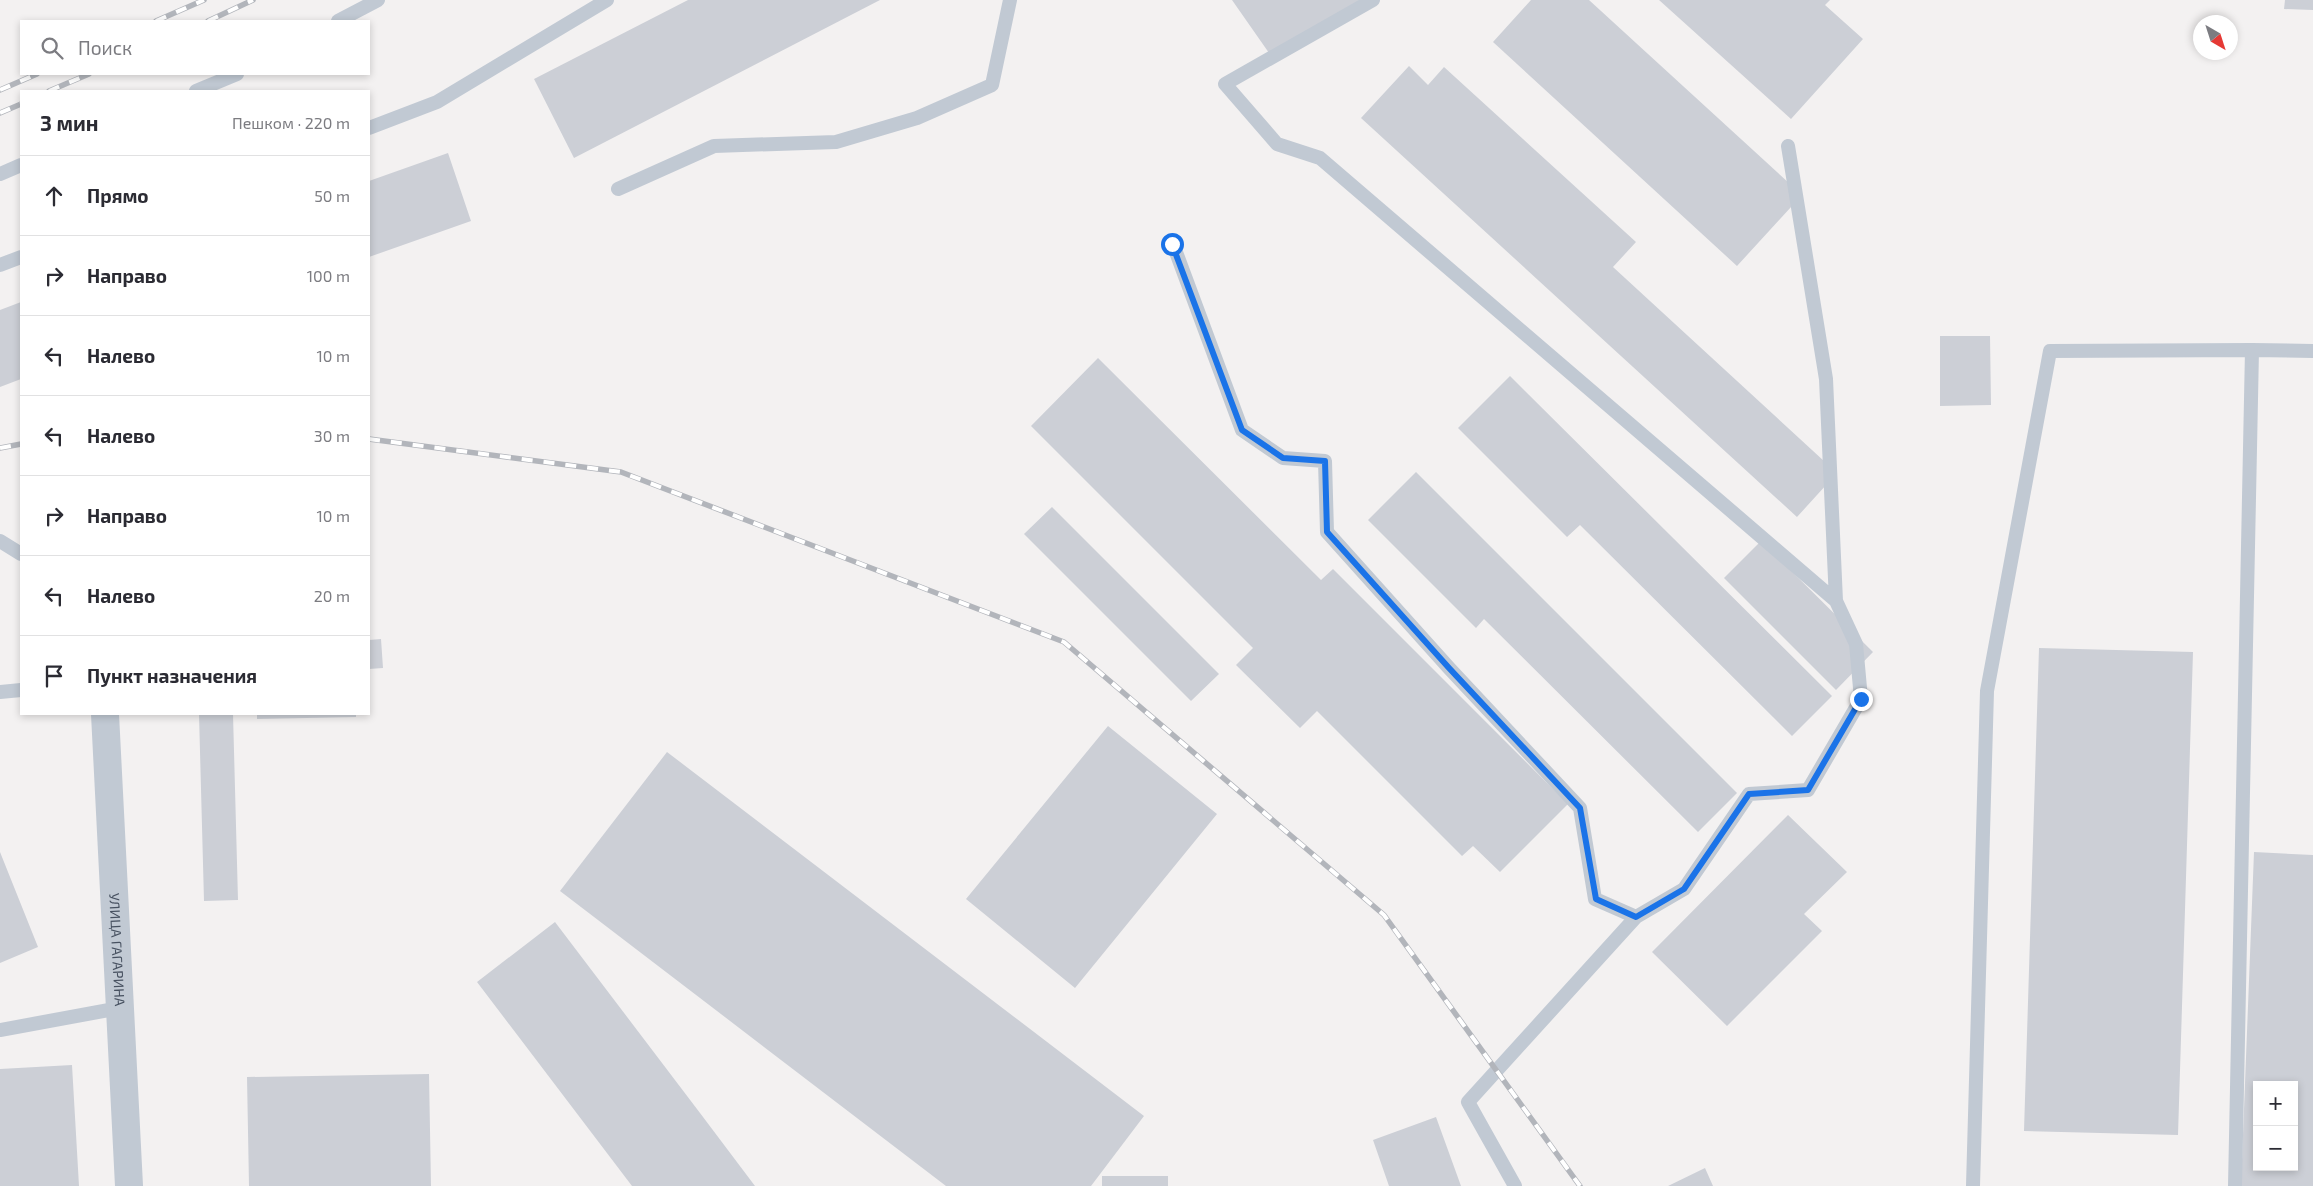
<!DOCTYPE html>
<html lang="ru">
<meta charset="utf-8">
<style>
body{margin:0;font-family:"Exo 2",sans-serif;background:#f2f2f3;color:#2b2b33}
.controls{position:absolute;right:15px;bottom:15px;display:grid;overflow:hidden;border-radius:0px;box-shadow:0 2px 8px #0003}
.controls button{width:45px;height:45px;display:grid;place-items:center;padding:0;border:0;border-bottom:1px solid #e1e1e2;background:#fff;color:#2b2b33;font:25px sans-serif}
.compass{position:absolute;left:2193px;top:15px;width:45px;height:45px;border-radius:50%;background:#fff;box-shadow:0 2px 8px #0003;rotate:141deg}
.stop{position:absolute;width:15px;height:15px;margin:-11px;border:4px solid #1a73e8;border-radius:50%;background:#fff}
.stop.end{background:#1a73e8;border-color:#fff;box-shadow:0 1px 5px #0008}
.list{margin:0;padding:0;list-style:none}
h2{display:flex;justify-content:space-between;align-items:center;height:65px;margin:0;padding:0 20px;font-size:21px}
h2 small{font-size:16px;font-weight:400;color:#7c7c81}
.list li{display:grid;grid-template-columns:32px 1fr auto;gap:15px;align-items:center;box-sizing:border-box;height:80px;padding:0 20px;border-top:1px solid #e1e1e2}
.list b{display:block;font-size:19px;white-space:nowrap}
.list em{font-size:16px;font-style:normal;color:#7c7c81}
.icon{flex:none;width:28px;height:28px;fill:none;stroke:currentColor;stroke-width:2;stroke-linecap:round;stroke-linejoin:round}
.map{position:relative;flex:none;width:2313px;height:1186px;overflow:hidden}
.search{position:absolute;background:#fff;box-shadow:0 2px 8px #0003;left:20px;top:20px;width:350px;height:55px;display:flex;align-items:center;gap:12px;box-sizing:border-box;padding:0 18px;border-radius:0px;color:#7c7c81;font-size:19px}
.panel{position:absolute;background:#fff;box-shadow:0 2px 8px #0003;left:20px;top:90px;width:350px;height:625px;border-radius:0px}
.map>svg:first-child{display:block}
</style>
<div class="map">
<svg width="2313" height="1186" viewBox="0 0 2313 1186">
<rect width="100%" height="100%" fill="#f3f1f1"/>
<path fill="#cccfd6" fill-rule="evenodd" d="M 688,0 L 880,0 L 574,158 L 534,79 Z
M 1232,0 L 1360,0 L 1274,60 Z
M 1531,0 L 1589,0 L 1802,195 L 1737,266 L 1493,42 Z
M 1659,0 L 1830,0 L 1825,5 L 1863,39 L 1791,119 Z
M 2285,0 L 2313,0 L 2313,10 L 2284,9 Z
M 1409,66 L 1428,85 L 1444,67 L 1636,242 L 1613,267 L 1837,473 L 1797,517 L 1361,118 Z
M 448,153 L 471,221 L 369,257 L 369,181 Z
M 21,302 L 21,379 L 0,387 L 0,310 Z
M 1940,336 L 1990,336 L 1991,405 L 1940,406 Z
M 1098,358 L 1321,580 L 1333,569 L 1568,804 L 1500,872 L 1473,846 L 1462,856 L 1317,711 L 1300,728 L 1236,665 L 1253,648 L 1031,426 Z
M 1510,376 L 1832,696 L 1792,736 L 1580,525 L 1567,537 L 1458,428 Z
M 1416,472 L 1737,793 L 1698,832 L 1484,619 L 1476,628 L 1368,520 Z
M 1052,507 L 1219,674 L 1191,701 L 1024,534 Z
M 1761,541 L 1873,652 L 1836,690 L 1724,578 Z
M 381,639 L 383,668 L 369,669 L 369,640 Z
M 2039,648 L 2193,652 L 2178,1135 L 2024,1131 Z
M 199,714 L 233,714 L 238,900 L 204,901 Z
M 257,714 L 356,714 L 356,717 L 257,719 Z
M 1108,726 L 1217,814 L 1075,988 L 966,899 Z
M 667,752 L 1144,1116 L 1091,1186 L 946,1186 L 560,891 Z
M 1788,815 L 1847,872 L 1804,914 L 1822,931 L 1727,1026 L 1652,952 Z
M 0,852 L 38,947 L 0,963 Z
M 2254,852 L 2313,855 L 2313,1186 L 2241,1186 ZM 2257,1085 L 2294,1085 L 2294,1167 L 2257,1167 Z
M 555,922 L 700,1113 L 755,1186 L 632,1186 L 477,982 Z
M 72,1065 L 79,1186 L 0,1186 L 0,1069 Z
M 429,1074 L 431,1186 L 249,1186 L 247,1077 Z
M 1436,1117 L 1461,1186 L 1389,1186 L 1373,1140 Z
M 1705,1168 L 1713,1186 L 1668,1186 Z
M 1102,1176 L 1168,1176 L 1168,1186 L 1102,1186 Z"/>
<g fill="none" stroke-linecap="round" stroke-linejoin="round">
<path stroke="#c1c9d3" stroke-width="14" d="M 1373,0 L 1225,84 L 1277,144 L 1320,158 L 1836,601 L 1826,379 L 1788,146
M 338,21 L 378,0
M 196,91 L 237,74
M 369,128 L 437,102 L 607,0
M 0,174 L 21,165
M 618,189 L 714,146 L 836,142 L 917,118 L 992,85 L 1010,0
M 1173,244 L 1242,430 L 1283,458 L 1325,461 L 1327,532 L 1449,668 L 1580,808 L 1595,899 L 1636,917
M 0,265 L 21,257
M 0,541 L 21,554
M 0,692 L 21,690
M 0,1030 L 120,1008
M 1515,1186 L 1468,1102 L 1636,917 L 1684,889 L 1749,794 L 1808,790 L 1861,699 L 1856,644 L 1836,601
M 1973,1186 L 1987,691 L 2050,351 L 2252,350
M 2235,1186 L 2252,350 L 2313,351"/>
<path stroke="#c1c9d3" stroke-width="28" id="s1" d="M 105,714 L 129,1186"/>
<g stroke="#b2b5bb" stroke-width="5.5">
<path id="rail" d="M 156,21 L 204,0
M 208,21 L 253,0
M 0,90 L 37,74
M 49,91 L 89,74
M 0,113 L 21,104
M 369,439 L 621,472 L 1064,642 L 1384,915 L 1580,1186
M 0,448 L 21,444"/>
</g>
<use href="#rail" stroke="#fff" stroke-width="4" stroke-dasharray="11" stroke-linecap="butt"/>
</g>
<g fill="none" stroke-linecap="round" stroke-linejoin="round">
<path stroke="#1a73e8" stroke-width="6" d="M 1172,244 L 1242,430 L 1283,458 L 1325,461 L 1327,532 L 1449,668 L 1580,808 L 1596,899 L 1636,917 L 1684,889 L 1749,794 L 1808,790 L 1861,699"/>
</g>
<g text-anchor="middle" stroke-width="5" stroke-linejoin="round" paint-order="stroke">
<g font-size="14" fill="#475160" stroke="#fff">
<text dy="5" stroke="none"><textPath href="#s1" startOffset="236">УЛИЦА ГАГАРИНА</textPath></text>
</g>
</g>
</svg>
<div class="controls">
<button>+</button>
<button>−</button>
</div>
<svg class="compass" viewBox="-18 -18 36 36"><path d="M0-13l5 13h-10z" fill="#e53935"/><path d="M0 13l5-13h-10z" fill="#7c7c81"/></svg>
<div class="stop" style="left:1172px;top:244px"></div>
<div class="stop end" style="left:1861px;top:699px"></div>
<div class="search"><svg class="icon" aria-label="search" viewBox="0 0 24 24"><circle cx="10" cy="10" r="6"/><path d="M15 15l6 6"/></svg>Поиск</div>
<section class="panel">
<h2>3 мин<small>Пешком · 220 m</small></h2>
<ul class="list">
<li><svg class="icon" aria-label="ahead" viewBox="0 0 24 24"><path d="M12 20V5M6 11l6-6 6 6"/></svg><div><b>Прямо</b></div><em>50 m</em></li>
<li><svg class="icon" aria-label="right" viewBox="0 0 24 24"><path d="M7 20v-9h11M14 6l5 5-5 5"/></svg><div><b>Направо</b></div><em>100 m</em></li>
<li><svg class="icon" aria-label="left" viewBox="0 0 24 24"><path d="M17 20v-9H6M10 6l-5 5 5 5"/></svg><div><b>Налево</b></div><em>10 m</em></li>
<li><svg class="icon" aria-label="left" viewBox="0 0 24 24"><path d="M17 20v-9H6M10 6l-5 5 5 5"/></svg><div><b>Налево</b></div><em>30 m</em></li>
<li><svg class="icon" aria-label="right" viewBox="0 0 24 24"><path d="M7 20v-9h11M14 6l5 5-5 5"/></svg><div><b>Направо</b></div><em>10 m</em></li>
<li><svg class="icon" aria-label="left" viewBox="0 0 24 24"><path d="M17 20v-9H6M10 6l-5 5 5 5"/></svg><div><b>Налево</b></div><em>20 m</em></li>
<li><svg class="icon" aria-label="arrive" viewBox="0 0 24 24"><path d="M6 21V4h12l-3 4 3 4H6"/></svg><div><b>Пункт назначения</b></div></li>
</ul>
</section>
</div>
